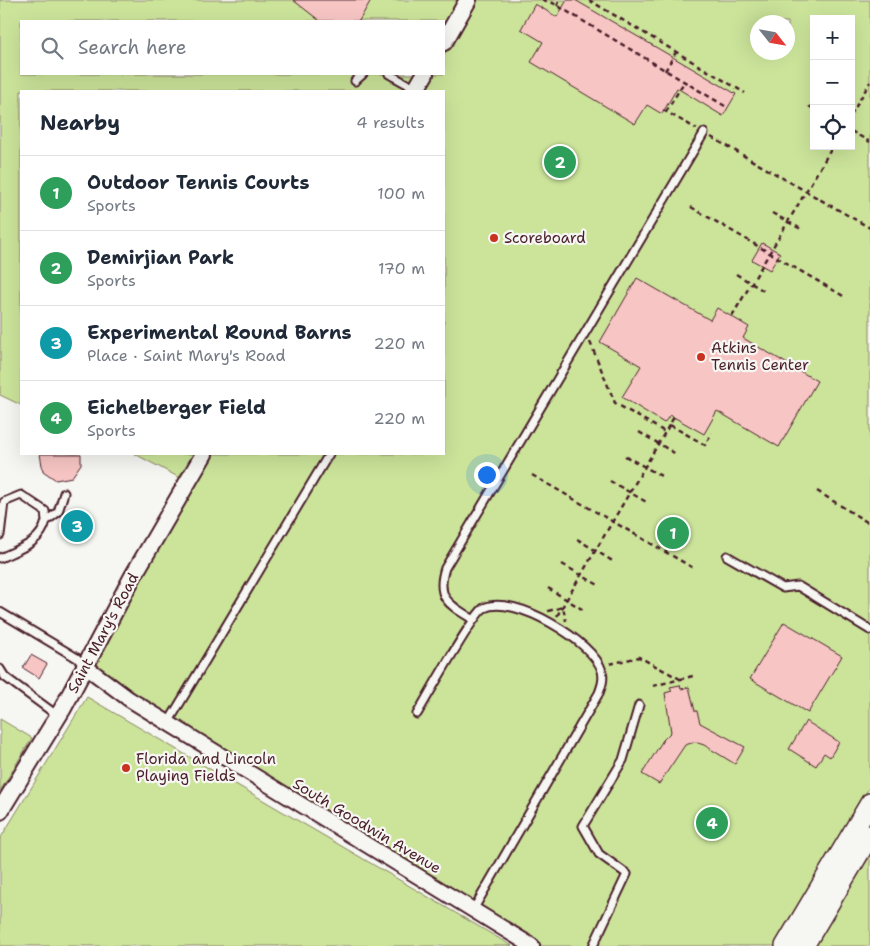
<!DOCTYPE html>
<meta charset="utf-8">
<style>
body{margin:0;font-family:"Shantell Sans",sans-serif;background:#f6f6f7;color:#1f2937}
.controls{position:absolute;right:15px;top:15px;display:grid;overflow:hidden;border-radius:0px;box-shadow:0 5px 20px #0002}
.controls button{width:45px;height:45px;display:grid;place-items:center;padding:0;border:0;border-bottom:1px solid #e0e1e3;background:#fff;color:#1f2937;font:25px sans-serif}
.compass{position:absolute;left:750px;top:15px;width:45px;height:45px;border-radius:50%;background:#fff;box-shadow:0 5px 20px #0002;rotate:121deg}
.you{position:absolute;left:486px;top:474px;width:18px;height:18px;margin:-12px;border:4px solid #fff;border-radius:50%;background:#1a73e8;box-shadow:0 0 0 8px #1a73e833}
.badge{display:grid;place-items:center;width:32px;height:32px;border-radius:50%;background:#c8321e;color:#fff;font-size:16px;font-weight:700}
.pin{position:absolute;translate:-50% -50%;border:2px solid #fff;box-shadow:0 1px 5px #0006}
.list{margin:0;padding:0;list-style:none}
h2{display:flex;justify-content:space-between;align-items:center;height:65px;margin:0;padding:0 20px;font-size:21px}
h2 small{font-size:16px;font-weight:400;color:#747a83}
.list li{display:grid;grid-template-columns:32px 1fr auto;gap:15px;align-items:center;box-sizing:border-box;height:75px;padding:0 20px;border-top:1px solid #e0e1e3}
.list b{display:block;font-size:19px;white-space:nowrap}
.list p{margin:0;font-size:16px;white-space:nowrap;color:#747a83}
.list em{font-size:16px;font-style:normal;color:#747a83}
.icon{flex:none;width:28px;height:28px;fill:none;stroke:currentColor;stroke-width:2;stroke-linecap:round;stroke-linejoin:round}
.map{position:relative;flex:none;width:870px;height:946px;overflow:hidden}
.search{position:absolute;background:#fff;box-shadow:0 5px 20px #0002;left:20px;top:20px;width:425px;height:55px;display:flex;align-items:center;gap:12px;box-sizing:border-box;padding:0 18px;border-radius:0px;color:#747a83;font-size:19px}
.panel{position:absolute;background:#fff;box-shadow:0 5px 20px #0002;left:20px;top:90px;width:425px;height:365px;border-radius:0px}
.map>svg:first-child{display:block}
</style>
<div class="map">
<svg width="870" height="946" viewBox="0 0 870 946">
<rect width="100%" height="100%" fill="#f6f6f2"/>
<filter id="ink" filterUnits="userSpaceOnUse"><feTurbulence type="fractalNoise" baseFrequency=".02" numOctaves="2"/><feDisplacementMap in="SourceGraphic" scale="10" xChannelSelector="R" yChannelSelector="G"/><feConvolveMatrix kernelMatrix="1 2 1 2 8 2 1 2 1" color-interpolation-filters="sRGB"/></filter>
<g filter="url(#ink)">
<path fill="#cbe49a" stroke="#8a8262" fill-rule="evenodd" d="M 0,0 L 457,0 L 444,27 L 444,21 L 21,21 L 21,74 L 417,74 L 406,91 L 21,91 L 21,405 L 0,395 Z
M 476,0 L 870,0 L 870,786 L 776,946 L 543,946 L 95,670 L 94,663 L 210,454 L 444,454 L 444,91 L 423,91 L 433,74 L 444,74 L 444,55 ZM 814,19 L 851,19 L 851,146 L 814,146 ZM 758,22 L 788,22 L 788,52 L 758,52 Z
M 135,454 L 195,454 L 180,478 Z
M 87,697 L 512,946 L 0,946 L 0,839 Z
M 0,719 L 32,738 L 0,791 Z
M 870,850 L 870,946 L 813,946 Z"/>
<path fill="#f7c6c4" stroke="#4a1f2b" d="M 293,0 L 371,0 L 359,21 L 320,21 Z
M 567,0 L 575,0 L 736,94 L 723,116 L 677,88 L 662,114 L 647,105 L 635,124 L 531,62 L 543,42 L 521,29 L 535,4 L 557,17 Z
M 762,243 L 780,253 L 770,270 L 752,260 Z
M 637,278 L 710,320 L 717,308 L 749,327 L 743,338 L 817,381 L 779,447 L 717,411 L 704,434 L 670,415 L 664,423 L 622,397 L 641,366 L 600,342 Z
M 40,454 L 81,454 L 81,464 L 72,477 L 56,480 L 43,471 Z
M 784,622 L 842,656 L 808,713 L 750,679 Z
M 31,655 L 47,664 L 39,678 L 23,668 Z
M 680,685 L 681,689 L 689,687 L 695,711 L 697,711 L 700,723 L 745,747 L 735,764 L 704,745 L 695,742 L 685,745 L 659,784 L 642,774 L 663,740 L 671,732 L 665,693 L 672,691 L 670,687 Z
M 806,721 L 839,742 L 830,757 L 824,753 L 816,766 L 789,749 Z"/>
<g fill="none" stroke-linecap="round" stroke-linejoin="round">
<g stroke="#4a1f2b" stroke-width="11">
<path id="service" d="M 389,74 L 416,89
M 355,81 L 363,74
M 0,535 L 4,502 L 21,495 L 45,511 L 46,521 L 58,512 L 64,493
M 727,556 L 783,588 L 798,586 L 870,630
M 0,558 C 19,549 41,543 46,521
M 0,612 L 77,658 L 85,667
M 474,620 C 450,605 435,599 445,568 L 704,133
M 0,669 L 5,677 L 58,716
M 417,714 C 426,699 474,613 484,608 C 513,593 594,642 602,671 C 604,679 602,685 599,693 L 473,910
M 168,723 L 329,454
M 593,946 L 627,874 L 599,854 L 583,826 L 623,760 L 639,705"/>
</g>
<g stroke="#4a1f2b" stroke-width="18">
<path id="minor" d="M 86,667 L 129,699 L 532,946"/>
</g>
<g stroke="#4a1f2b" stroke-width="20">
<path id="tertiary" d="M 444,42 L 468,0
M 415,91 L 425,74
M 0,811 L 63,708 L 133,576 L 204,454"/>
</g>
<g stroke="#4a1f2b" stroke-width="22">
<path id="secondary" d="M 785,946 L 870,803
M 804,946 L 870,835"/>
</g>
<path stroke="#4a1f2b" stroke-width="2.5" stroke-dasharray="5 4" stroke-linecap="butt" d="M 542,0 L 553,3 L 725,106
M 589,0 L 745,93
M 557,6 L 560,0
M 665,71 L 676,52
M 809,106 L 814,109
M 663,110 L 697,129
M 666,112 L 684,82
M 851,115 L 870,82
M 851,131 L 870,142
M 711,137 L 870,228
M 691,207 L 845,297
M 772,213 L 801,229
M 736,274 L 764,291
M 732,316 L 833,146
M 590,342 L 615,403 L 665,432
M 670,425 L 705,445 L 712,433
M 639,432 L 676,454
M 625,456 L 663,477
M 532,475 L 695,569
M 610,481 L 648,503
M 817,491 L 870,524
M 577,539 L 614,562
M 562,564 L 600,586
M 548,588 L 585,611
M 548,611 L 563,607 L 566,621
M 557,616 L 674,417
M 610,664 L 639,657 L 680,679
M 653,686 L 693,676"/>
<use href="#service" stroke="#f6f6f2" stroke-width="7"/>
<use href="#minor" stroke="#f6f6f2" stroke-width="14"/>
<use href="#tertiary" stroke="#f6f6f2" stroke-width="16"/>
<use href="#secondary" stroke="#f6f6f2" stroke-width="19"/>
</g>
</g>
<g fill="#c8321e" stroke="#f6f6f2" stroke-width="2">
<circle cx="494" cy="238" r="5"/>
<circle cx="701" cy="357" r="5"/>
<circle cx="126" cy="768" r="5"/>
</g>
<g text-anchor="middle" stroke-width="4.5" stroke-linejoin="round" paint-order="stroke">
<g font-size="15" fill="#4a1f2b" stroke="#f6f6f2" text-anchor="start">
<text x="504" y="243">Scoreboard</text>
<text x="711" y="353">Atkins<tspan x="711" dy="17">Tennis Center</tspan></text>
<text x="136" y="764">Florida and Lincoln<tspan x="136" dy="17">Playing Fields</tspan></text>
</g>
<g font-size="15" fill="#4a1f2b" stroke="#f6f6f2">
<text transform="translate(103 633) rotate(-62)" y="5">Saint Mary's Road</text>
<text transform="translate(367 826) rotate(31)" y="5">South Goodwin Avenue</text>
</g>
</g>
</svg>
<div class="controls">
<button>+</button>
<button>−</button>
<button><svg class="icon" aria-label="locate" viewBox="0 0 24 24"><circle cx="12" cy="12" r="6"/><path d="M12 2v4M12 18v4M2 12h4M18 12h4"/></svg></button>
</div>
<svg class="compass" viewBox="-18 -18 36 36"><path d="M0-13l5 13h-10z" fill="#e53935"/><path d="M0 13l5-13h-10z" fill="#747a83"/></svg>
<div class="you"></div>
<div class="pin badge" style="left:673px;top:533px;background:#2e9e5b">1</div>
<div class="pin badge" style="left:560px;top:162px;background:#2e9e5b">2</div>
<div class="pin badge" style="left:77px;top:526px;background:#0f9aa8">3</div>
<div class="pin badge" style="left:712px;top:823px;background:#2e9e5b">4</div>
<div class="search"><svg class="icon" aria-label="search" viewBox="0 0 24 24"><circle cx="10" cy="10" r="6"/><path d="M15 15l6 6"/></svg>Search here</div>
<section class="panel">
<h2>Nearby<small>4 results</small></h2>
<ul class="list">
<li><span class="badge" style="background:#2e9e5b">1</span><div><b>Outdoor Tennis Courts</b><p>Sports</p></div><em>100 m</em></li>
<li><span class="badge" style="background:#2e9e5b">2</span><div><b>Demirjian Park</b><p>Sports</p></div><em>170 m</em></li>
<li><span class="badge" style="background:#0f9aa8">3</span><div><b>Experimental Round Barns</b><p>Place · Saint Mary's Road</p></div><em>220 m</em></li>
<li><span class="badge" style="background:#2e9e5b">4</span><div><b>Eichelberger Field</b><p>Sports</p></div><em>220 m</em></li>
</ul>
</section>
</div>
